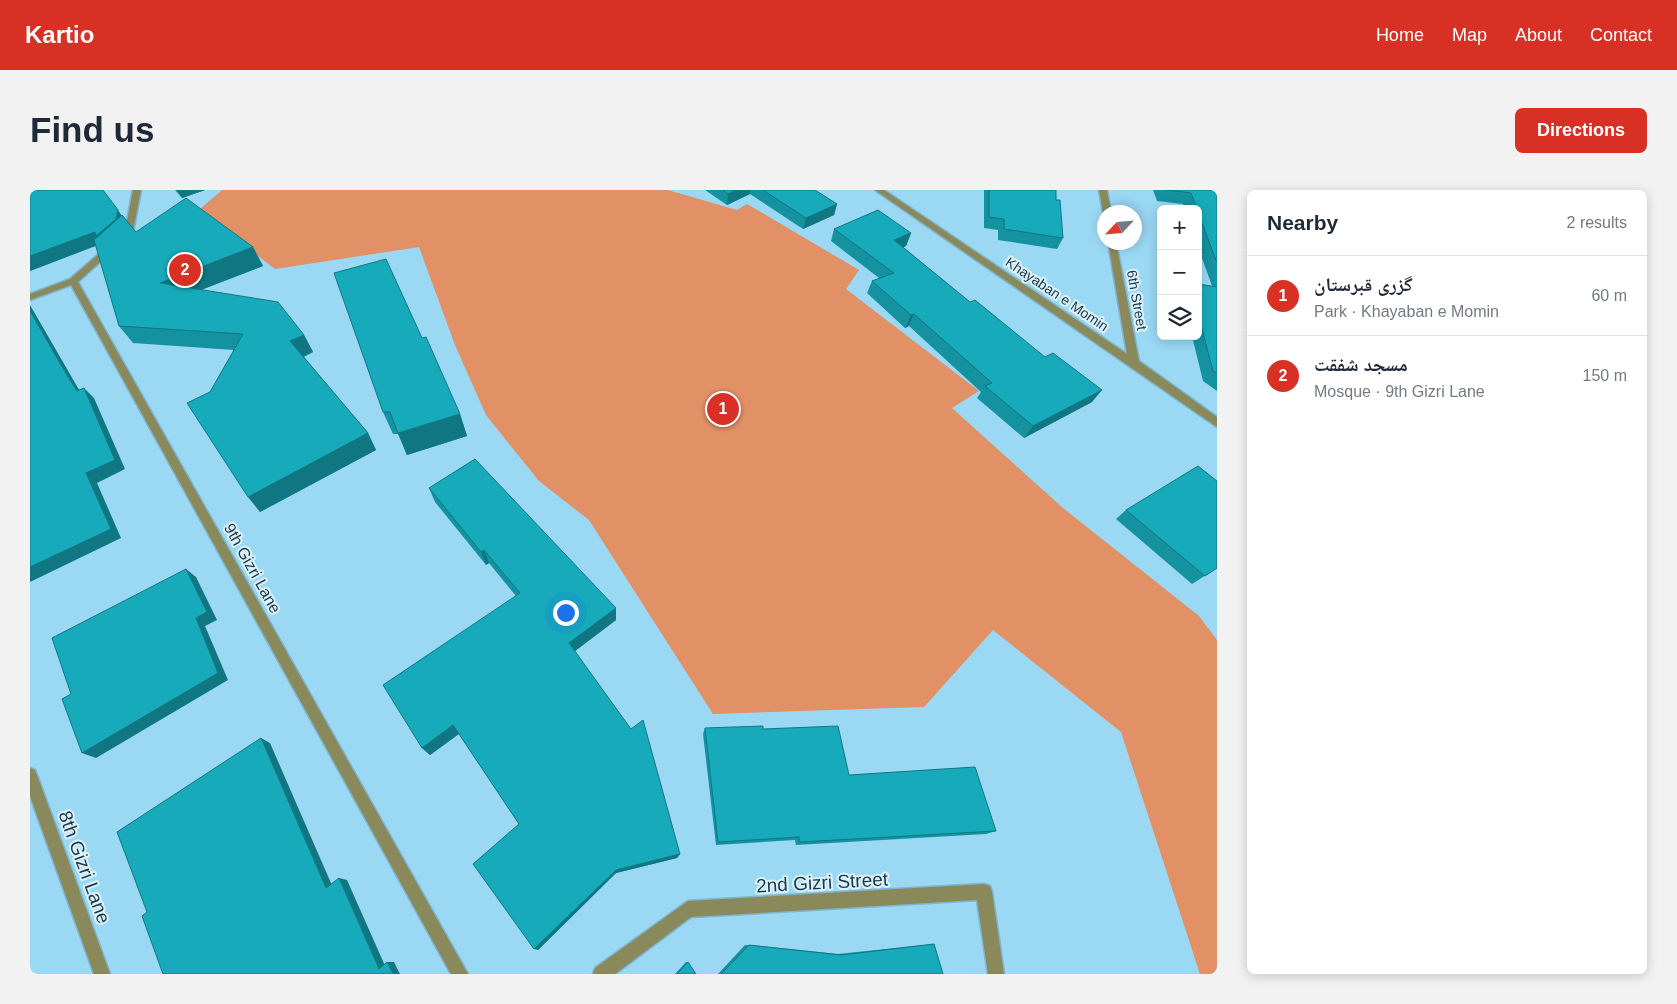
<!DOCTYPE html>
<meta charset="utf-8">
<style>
body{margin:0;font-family:Arial,"Noto Naskh Arabic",sans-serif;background:#f2f2f3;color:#1f2937}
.controls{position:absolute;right:15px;top:15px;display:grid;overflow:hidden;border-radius:8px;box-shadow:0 2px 12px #0003}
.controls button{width:45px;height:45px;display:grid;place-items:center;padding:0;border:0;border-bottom:1px solid #e0e1e3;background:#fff;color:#1f2937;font:25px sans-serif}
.compass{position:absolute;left:1067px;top:15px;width:45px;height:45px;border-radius:50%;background:#fff;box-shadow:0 2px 12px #0003;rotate:244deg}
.you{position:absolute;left:535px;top:422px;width:18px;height:18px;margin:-12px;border:4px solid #fff;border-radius:50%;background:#1a73e8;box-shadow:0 0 0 8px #1a73e833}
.badge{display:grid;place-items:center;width:32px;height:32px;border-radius:50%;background:#d93025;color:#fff;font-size:16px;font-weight:700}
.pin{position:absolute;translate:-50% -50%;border:2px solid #fff;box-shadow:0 1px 5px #0006}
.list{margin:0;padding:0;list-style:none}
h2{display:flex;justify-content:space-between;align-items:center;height:65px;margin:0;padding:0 20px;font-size:21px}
h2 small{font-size:16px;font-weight:400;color:#747a83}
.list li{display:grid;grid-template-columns:32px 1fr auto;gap:15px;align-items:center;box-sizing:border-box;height:80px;padding:0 20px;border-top:1px solid #e0e1e3}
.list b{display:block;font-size:19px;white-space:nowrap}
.list p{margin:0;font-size:16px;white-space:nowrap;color:#747a83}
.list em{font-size:16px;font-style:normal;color:#747a83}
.icon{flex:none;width:28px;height:28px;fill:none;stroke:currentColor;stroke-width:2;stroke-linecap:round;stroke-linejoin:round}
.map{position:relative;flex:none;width:1187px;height:784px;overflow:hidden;border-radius:8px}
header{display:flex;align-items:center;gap:30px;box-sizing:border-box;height:70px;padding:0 25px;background:#d93025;color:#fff}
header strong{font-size:24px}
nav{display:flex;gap:28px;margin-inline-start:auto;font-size:18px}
.intro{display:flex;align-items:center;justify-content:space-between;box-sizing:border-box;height:120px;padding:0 30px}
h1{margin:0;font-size:35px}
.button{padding:12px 22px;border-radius:8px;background:#d93025;color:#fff;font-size:18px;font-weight:700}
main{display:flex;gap:30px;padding:0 30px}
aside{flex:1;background:#fff;border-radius:8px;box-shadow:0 2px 12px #0003}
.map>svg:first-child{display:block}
</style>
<header>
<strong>Kartio</strong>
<nav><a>Home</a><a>Map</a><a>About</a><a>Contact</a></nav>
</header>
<div class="intro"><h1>Find us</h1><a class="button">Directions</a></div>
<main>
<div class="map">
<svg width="1187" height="784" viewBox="0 0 1187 784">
<rect width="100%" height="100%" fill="#9ad8f4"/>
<path fill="#e29066" d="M 192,0 L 638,0 L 707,20 L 717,14 L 829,80 L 816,99 L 949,201 L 922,218 L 1033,318 L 1169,426 L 1187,450 L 1187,784 L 1170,784 L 1091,542 L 963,440 L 894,517 L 683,524 L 559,330 L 509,291 L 456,225 L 425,155 L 389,57 L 245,79 L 169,20 Z"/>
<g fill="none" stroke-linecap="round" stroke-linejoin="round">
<g stroke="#7fb5cd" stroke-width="3">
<path id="minor" d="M 103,0 L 111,0 L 103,42 L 48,92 L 438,784 L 421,784 L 41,95 L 0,110 L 0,104 L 40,89 L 95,41 Z
M 845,0 L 854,0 L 1097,164 L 1078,52 L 1086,52 L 1109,171 L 1187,227 L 1187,237 Z
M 1069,0 L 1077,0 L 1081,22 L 1074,24 L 1073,22 Z
M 0,578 L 5,580 L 7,585 L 80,784 L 64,784 L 0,606 Z
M 954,694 L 960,696 L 962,702 L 974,784 L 958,784 L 947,710 L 661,727 L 585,784 L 563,784 L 565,778 L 658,711 Z"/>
</g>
<use href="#minor" fill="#8a895c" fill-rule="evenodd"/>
</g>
<path fill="#1492a0" d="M 0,0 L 92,25 L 106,42 L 223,57 L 233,76 L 171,100 L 274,145 L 283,162 L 274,167 L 338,243 L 346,260 L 230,322 L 180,202 L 204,160 L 103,153 L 89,136 L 66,56 L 0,81 Z
M 145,0 L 175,0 L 152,8 Z
M 675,0 L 785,0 L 807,14 L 804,25 L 773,39 L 720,4 L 697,15 Z
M 954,0 L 1026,0 L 1026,10 L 1033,48 L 1027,59 L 968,50 L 968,40 L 954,38 Z
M 1123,0 L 1187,0 L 1187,201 L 1173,191 L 1162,146 L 1168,146 L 1168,94 L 1182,96 L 1168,57 L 1168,19 L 1155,19 L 1153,14 L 1127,11 Z
M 804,39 L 881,43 L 876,56 L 873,57 L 1062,212 L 994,248 L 947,208 L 951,202 L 879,136 L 875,138 L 837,103 L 842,91 L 849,88 L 801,51 Z
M 392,148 L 430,224 L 437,246 L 377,265 L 368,244 L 363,244 L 353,222 Z
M 399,298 L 586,430 L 545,461 L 650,664 L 647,668 L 586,683 L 508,760 L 489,634 L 429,544 L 400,565 L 392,558 L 486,406 L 459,373 L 456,375 L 405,312 Z
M 1096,320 L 1187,378 L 1162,394 L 1086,329 Z
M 675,538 L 733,539 L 819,585 L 966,641 L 956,644 L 766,655 L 765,650 L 686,655 L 673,544 Z
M 904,754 L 913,784 L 688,784 L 715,755 L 719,755 L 808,764 Z
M 656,772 L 658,772 L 666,784 L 645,784 Z"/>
<path fill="#107782" d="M 147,0 L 175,0 L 152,8 Z
M 706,0 L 721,0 L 720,4 L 697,15 L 698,4 Z
M 807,14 L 804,25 L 773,39 L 776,28 Z
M 88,20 L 95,31 L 72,53 L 0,81 L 0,66 L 65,42 Z
M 881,43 L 876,56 L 860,63 L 864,50 Z
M 223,57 L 233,76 L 142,111 L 130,93 Z
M 0,115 L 48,198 L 57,211 L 47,201 L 38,187 L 0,121 Z
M 884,124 L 879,136 L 875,138 L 881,125 Z
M 274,145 L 283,162 L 270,168 L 260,151 Z
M 54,198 L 64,208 L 95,279 L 67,293 L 91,348 L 0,392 L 0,377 L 56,283 Z
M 1072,200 L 1062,212 L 994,248 L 1003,236 Z
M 430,224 L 437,246 L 377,265 L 368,243 Z
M 338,243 L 346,260 L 230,322 L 218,307 Z
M 454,360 L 459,373 L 456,375 L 451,362 Z
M 156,379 L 166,387 L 187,430 L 175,436 L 198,490 L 66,568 L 52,563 L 166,428 Z
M 586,418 L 586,430 L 541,464 L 539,453 Z
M 423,535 L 430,543 L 400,565 L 392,558 Z
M 231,548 L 240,553 L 304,700 L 296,698 Z
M 650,664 L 647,668 L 586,683 L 508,760 L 504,759 L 586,680 Z
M 309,688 L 317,690 L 356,778 L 349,779 Z
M 357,772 L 364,772 L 370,784 L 363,784 Z"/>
<path fill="#17aaba" stroke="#107782" d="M 0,0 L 73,0 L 88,20 L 86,29 L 66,46 L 65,42 L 0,66 Z
M 693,0 L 706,0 L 698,4 Z
M 733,0 L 785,0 L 807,14 L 776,28 Z
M 959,0 L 1026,0 L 1026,10 L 1030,10 L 1033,48 L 974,39 L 974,29 L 959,27 Z
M 1137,0 L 1187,0 L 1187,73 L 1168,22 L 1168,19 L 1167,19 L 1161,3 Z
M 156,8 L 223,57 L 130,93 L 248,112 L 274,145 L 260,151 L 338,243 L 218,307 L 157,213 L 180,202 L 213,144 L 89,136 L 64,50 L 92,25 L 106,42 Z
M 848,20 L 881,43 L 864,50 L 940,112 L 945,110 L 1015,167 L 1023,163 L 1072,200 L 1003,236 L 955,196 L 962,193 L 884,124 L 881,125 L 842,91 L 864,83 L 804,39 Z
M 356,69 L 392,148 L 396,147 L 430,224 L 368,243 L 360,222 L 353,222 L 304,83 Z
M 1168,94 L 1187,97 L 1187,183 L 1183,181 L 1168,124 Z
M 0,121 L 38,187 L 47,201 L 54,198 L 85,270 L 56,283 L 81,339 L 0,377 Z
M 445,269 L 586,418 L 539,453 L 601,539 L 613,530 L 650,664 L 586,680 L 504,759 L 443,674 L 489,634 L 423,535 L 392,558 L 353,495 L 490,403 L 454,360 L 451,362 L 399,298 Z
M 1168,276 L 1187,291 L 1187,378 L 1175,386 L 1096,320 Z
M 156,379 L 177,422 L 166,428 L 188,483 L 52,563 L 32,509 L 41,504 L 22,448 Z
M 733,536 L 733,539 L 808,536 L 819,585 L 945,577 L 966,641 L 770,652 L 769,647 L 688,652 L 675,538 Z
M 231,548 L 296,698 L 309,688 L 349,779 L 357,772 L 363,784 L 133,784 L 112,726 L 117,722 L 87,642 Z
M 904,754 L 913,784 L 691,784 L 719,755 L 811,765 Z
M 658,772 L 666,784 L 647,784 Z"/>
<g text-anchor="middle" stroke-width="4" stroke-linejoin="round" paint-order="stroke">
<g font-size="14" fill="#1e3742" stroke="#dbf3ff">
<text transform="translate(1027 104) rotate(34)" y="5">Khayaban e Momin</text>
<text transform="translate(1107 110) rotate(80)" y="5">6th Street</text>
</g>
<g font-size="16" fill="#1e3742" stroke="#dbf3ff">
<text transform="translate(223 378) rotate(61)" y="6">9th Gizri Lane</text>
</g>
<g font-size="19" fill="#1e3742" stroke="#dbf3ff">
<text transform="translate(55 677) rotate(70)" y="7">8th Gizri Lane</text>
<text transform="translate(792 692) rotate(-3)" y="7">2nd Gizri Street</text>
</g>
</g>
</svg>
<div class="controls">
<button>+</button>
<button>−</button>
<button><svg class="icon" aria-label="layers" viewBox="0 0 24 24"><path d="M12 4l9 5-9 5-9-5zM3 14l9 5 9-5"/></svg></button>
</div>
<svg class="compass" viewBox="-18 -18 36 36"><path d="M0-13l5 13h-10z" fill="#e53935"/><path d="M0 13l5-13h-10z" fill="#747a83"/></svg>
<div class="you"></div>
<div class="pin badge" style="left:693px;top:219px">1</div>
<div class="pin badge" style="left:155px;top:80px">2</div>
</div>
<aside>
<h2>Nearby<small>2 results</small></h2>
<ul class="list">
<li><span class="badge">1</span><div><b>گزری قبرستان</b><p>Park · Khayaban e Momin</p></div><em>60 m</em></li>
<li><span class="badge">2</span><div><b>مسجد شفقت</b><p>Mosque · 9th Gizri Lane</p></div><em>150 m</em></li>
</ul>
</aside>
</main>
